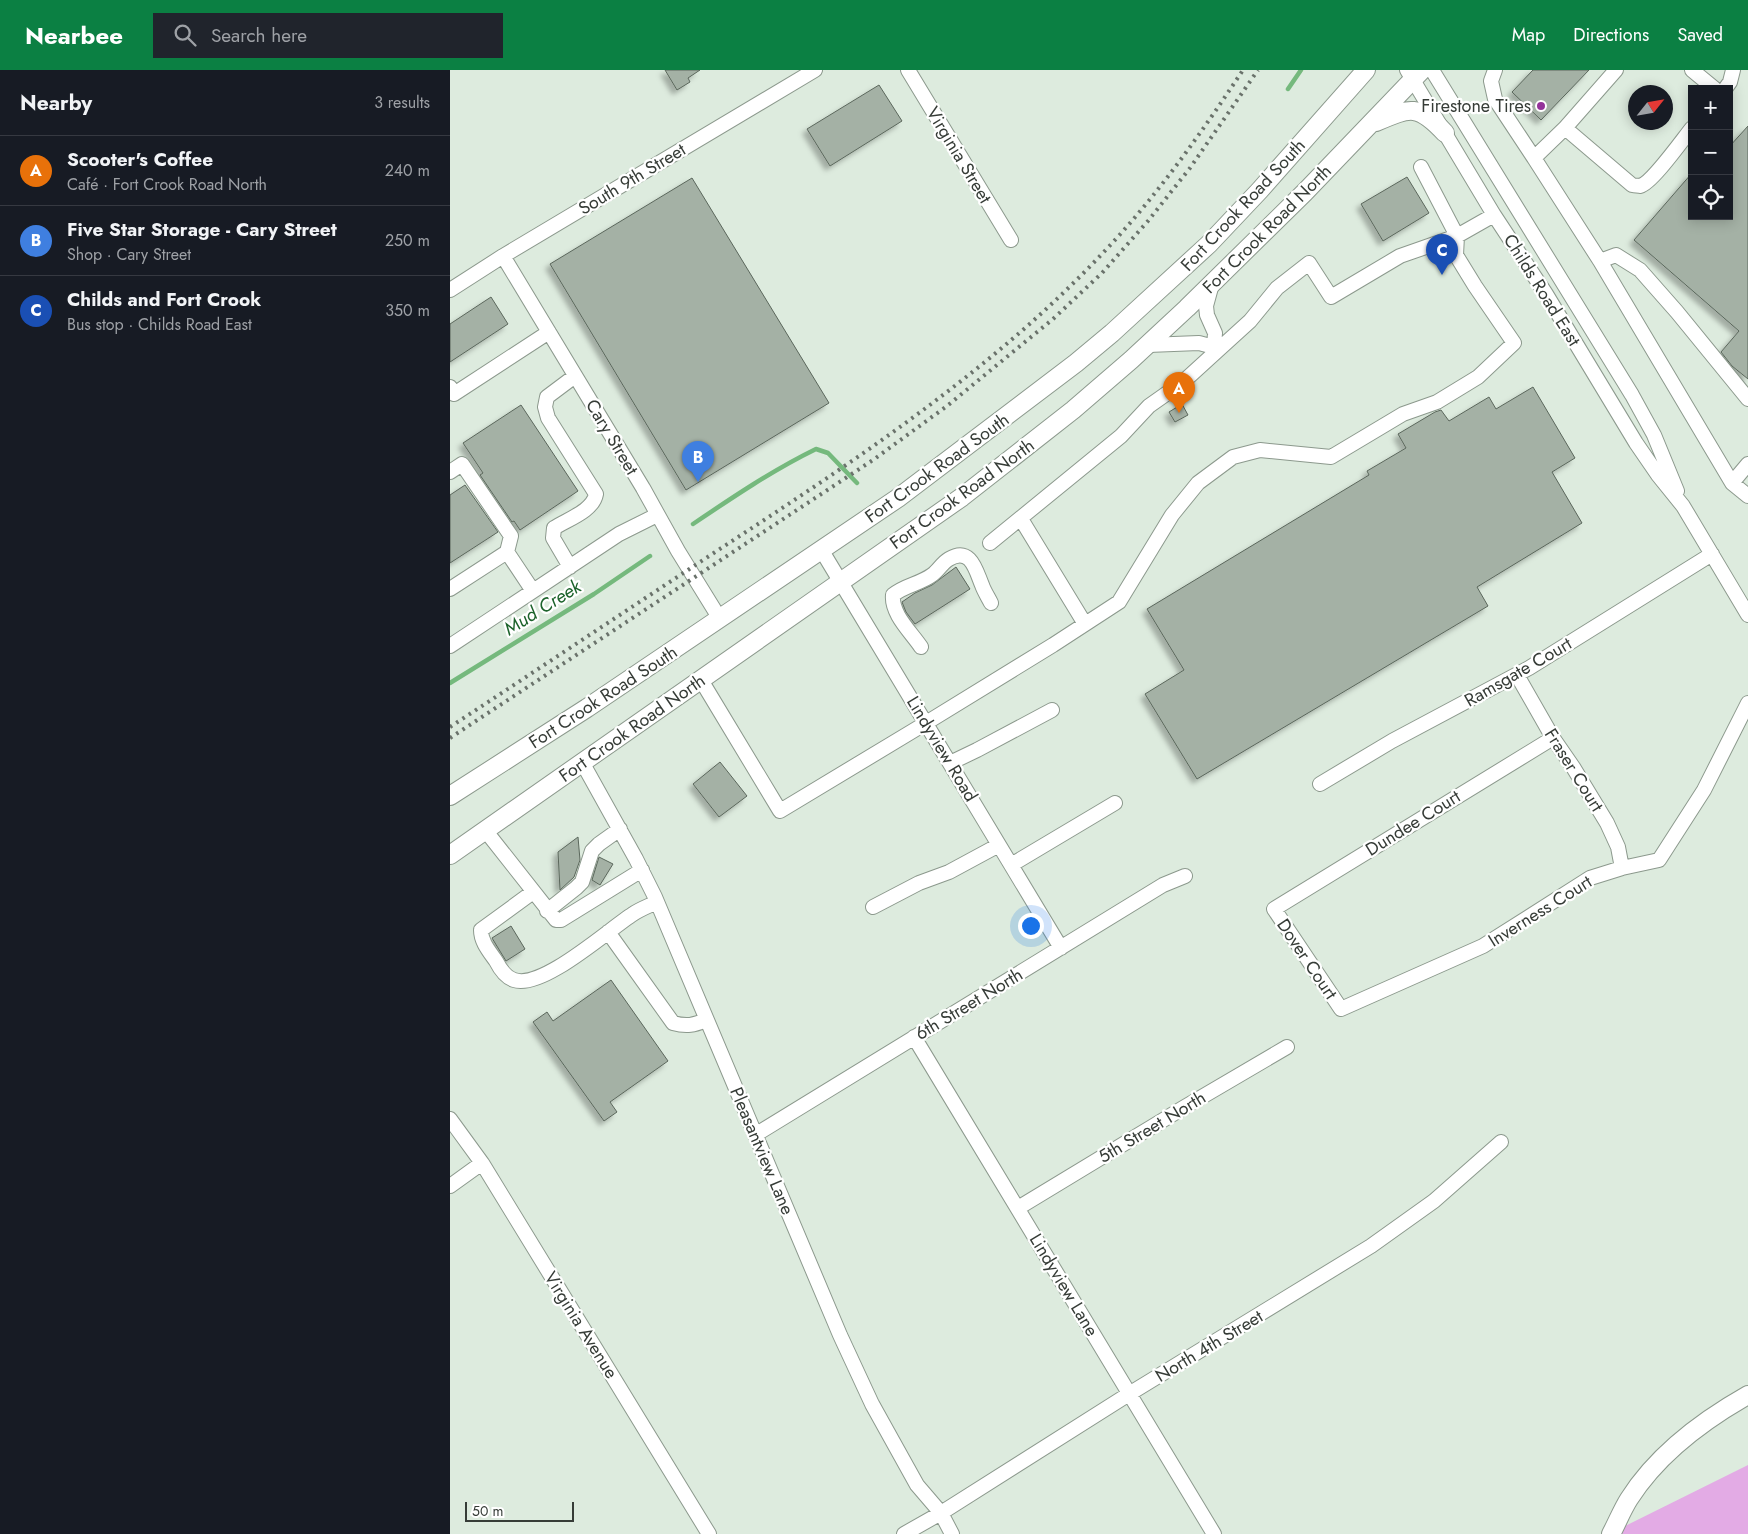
<!DOCTYPE html>
<meta charset="utf-8">
<style>
body{margin:0;font-family:Jost,sans-serif;background:#20242c;color:#f1f3f6}
.controls{position:absolute;right:15px;top:15px;display:grid;overflow:hidden;border-radius:0px;box-shadow:0 2px 12px #0003}
.controls button{width:45px;height:45px;display:grid;place-items:center;padding:0;border:0;border-bottom:1px solid #363941;background:#171b24;color:#f1f3f6;font:25px sans-serif}
.compass{position:absolute;left:1178px;top:15px;width:45px;height:45px;border-radius:50%;background:#171b24;box-shadow:0 2px 12px #0003;rotate:59deg}
.scale{position:absolute;left:15px;bottom:12px;width:109px;box-sizing:border-box;padding-left:5px;border:2px solid #363c37;border-top:0;font-size:14px;line-height:18px;white-space:nowrap;color:#363c37;-webkit-text-stroke:4px #fff;paint-order:stroke}
.you{position:absolute;left:580px;top:855px;width:18px;height:18px;margin:-12px;border:4px solid #fff;border-radius:50%;background:#1a73e8;box-shadow:0 0 0 8px #1a73e833}
.badge{display:grid;place-items:center;width:32px;height:32px;border-radius:50%;background:#0b8043;color:#fff;font-size:16px;font-weight:700}
.pin{position:absolute;translate:-50% -41px;filter:drop-shadow(0 1px 2px #0008)}
.pin::after{content:'';position:absolute;top:26px;width:18px;height:15px;background:inherit;clip-path:polygon(0 0,100% 0,50% 100%)}
.list{margin:0;padding:0;list-style:none}
h2{display:flex;justify-content:space-between;align-items:center;height:65px;margin:0;padding:0 20px;font-size:21px}
h2 small{font-size:16px;font-weight:400;color:#9ea1a6}
.list li{display:grid;grid-template-columns:32px 1fr auto;gap:15px;align-items:center;box-sizing:border-box;height:70px;padding:0 20px;border-top:1px solid #363941}
.list b{display:block;font-size:19px;white-space:nowrap}
.list p{margin:0;font-size:16px;white-space:nowrap;color:#9ea1a6}
.list em{font-size:16px;font-style:normal;color:#9ea1a6}
.icon{flex:none;width:28px;height:28px;fill:none;stroke:currentColor;stroke-width:2;stroke-linecap:round;stroke-linejoin:round}
.map{position:relative;flex:none;width:1298px;height:1464px;overflow:hidden}
header{display:flex;align-items:center;gap:30px;box-sizing:border-box;height:70px;padding:0 25px;background:#0b8043;color:#fff}
header strong{font-size:24px}
nav{display:flex;gap:28px;margin-inline-start:auto;font-size:18px}
.search{width:350px;height:45px;background:#20242c;display:flex;align-items:center;gap:12px;box-sizing:border-box;padding:0 18px;border-radius:0px;color:#9ea1a6;font-size:19px}
main{display:flex}
aside{flex:1;background:#171b24}
.map>svg:first-child{display:block}
</style>
<header>
<strong>Nearbee</strong>
<div class="search"><svg class="icon" aria-label="search" viewBox="0 0 24 24"><circle cx="10" cy="10" r="6"/><path d="M15 15l6 6"/></svg>Search here</div>
<nav><a>Map</a><a>Directions</a><a>Saved</a></nav>
</header>
<main>
<aside>
<h2>Nearby<small>3 results</small></h2>
<ul class="list">
<li><span class="badge" style="background:#e8710a">A</span><div><b>Scooter's Coffee</b><p>Café · Fort Crook Road North</p></div><em>240 m</em></li>
<li><span class="badge" style="background:#3f7fe0">B</span><div><b>Five Star Storage - Cary Street</b><p>Shop · Cary Street</p></div><em>250 m</em></li>
<li><span class="badge" style="background:#1a4fb4">C</span><div><b>Childs and Fort Crook</b><p>Bus stop · Childs Road East</p></div><em>350 m</em></li>
</ul>
</aside>
<div class="map">
<svg width="1298" height="1464" viewBox="0 0 1298 1464">
<defs>
<filter id="shadow"><feDropShadow dx="-4.5" dy="4.5" stdDeviation="2.5" flood-color="#0004"/></filter>
</defs>
<rect width="100%" height="100%" fill="#ddebde"/>
<path fill="#e3abe5" d="M 1298,1395 L 1298,1464 L 1159,1464 Z"/>
<g fill="none" stroke-linecap="round" stroke-linejoin="round">
<path stroke="#75b97d" stroke-width="4.5" d="M 838,19 L 851,0
M 243,454 C 283,427 323,400 366,379 L 378,383 L 407,413
M 0,613 L 144,524 L 200,486"/>
</g>
<path fill="#a4b1a5" stroke="#5b675c" filter="url(#shadow)" d="M 215,0 L 250,0 L 238,8 L 240,12 L 227,20 Z
M 1083,0 L 1139,0 L 1091,50 L 1062,22 Z
M 429,15 L 452,51 L 380,96 L 357,59 Z
M 1298,56 L 1298,309 L 1282,296 L 1271,282 L 1289,261 L 1184,170 L 1242,103 L 1242,146 L 1279,146 L 1279,77 Z
M 957,107 L 979,143 L 933,171 L 911,134 Z
M 242,108 L 379,333 L 236,420 L 100,194 Z
M 41,227 L 58,254 L 0,292 L 0,254 Z
M 1083,317 L 1125,388 L 1102,402 L 1132,453 L 1027,517 L 1038,536 L 747,709 L 695,624 L 734,600 L 697,539 L 919,405 L 917,401 L 956,378 L 948,364 L 985,342 L 991,340 L 999,351 L 1039,327 L 1046,339 Z
M 732,334 L 738,345 L 725,352 L 719,342 Z
M 71,335 L 128,421 L 70,460 L 64,451 L 62,452 L 30,405 L 33,403 L 13,373 Z
M 15,415 L 48,462 L 0,493 L 0,425 Z
M 506,497 L 520,519 L 465,554 L 456,542 L 452,532 L 465,523 L 482,515 Z
M 270,692 L 297,726 L 269,747 L 243,714 Z
M 128,767 L 130,790 L 124,807 L 110,820 L 108,782 Z
M 149,787 L 163,794 L 150,815 L 142,810 Z
M 61,856 L 75,879 L 56,891 L 42,868 Z
M 161,910 L 218,991 L 160,1032 L 167,1042 L 154,1051 L 83,952 L 97,942 L 103,951 Z"/>
<g fill="none" stroke-linecap="round" stroke-linejoin="round">
<g stroke="#8c998d" stroke-width="16">
<path id="minor" d="M 458,0 L 561,170
M 957,0 L 1044,145 L 1096,224 L 1186,373 L 1208,405 L 1233,436 L 1298,545
M 982,0 L 1182,325 L 1204,365 L 1227,421
M 1045,0 L 1041,11 L 1045,29 L 1084,88
M 1166,0 L 1115,58 L 1084,88 L 1150,191 L 1166,185 L 1190,200 L 1227,242 L 1298,329
M 1242,0 L 1265,19
M 1275,19 L 1280,12 L 1283,0
M 1115,58 L 1182,115 C 1184,115 1189,116 1190,116 C 1202,113 1233,69 1242,58
M 53,186 L 193,418 L 228,481 L 270,549
M 1150,191 L 1282,413 L 1298,426
M 762,214 L 756,236 L 757,245 L 765,263 L 764,277 L 767,281
M 0,220 L 53,186 L 365,0
M 698,275 L 749,273 L 764,277
M 0,317 L 4,324 L 99,262
M 0,402 L 12,394 L 61,466 L 57,482 L 83,521
M 1282,413 L 1298,394
M 571,449 L 635,554
M 540,473 L 671,366 L 699,336 L 733,312 L 767,281 L 800,251 L 827,218 L 859,193 L 881,227 L 950,186 L 1007,166 L 1044,145
M 372,481 L 611,878
M 120,497 L 103,468 L 104,458 C 118,449 143,441 146,424 L 98,348 L 95,337 L 97,327 L 125,306
M 0,519 L 57,482
M 0,576 L 169,464 L 207,445
M 471,577 C 461,562 441,544 443,525 C 455,515 470,514 482,505 C 488,501 492,493 499,489 C 521,476 526,501 532,515 C 534,521 538,527 541,533
M 1067,605 L 1103,668 L 1123,697 L 1157,753 L 1168,777 L 1172,798
M 251,610 L 330,741 L 476,653 L 603,575 L 669,532 L 722,445 L 748,413 L 783,387 L 810,380 L 881,387 L 953,344 L 987,332 L 1028,307 L 1064,273 L 1025,216 L 1006,185 L 1007,166 L 971,97
M 1103,668 L 824,839 L 891,939 L 1033,876 L 1140,808 L 1172,798 L 1209,790 L 1254,720 L 1298,633
M 132,692 L 186,789 L 205,827 L 390,1265 L 422,1334 L 467,1415 L 491,1443 L 502,1464
M 500,693 L 527,680 L 602,640
M 870,714 L 942,671 L 1079,598 L 1262,484
M 35,760 L 106,850 L 111,850 L 192,800
M 561,795 L 665,733
M 83,822 L 31,860 C 31,872 39,881 46,891 C 50,899 55,907 64,910 C 92,920 158,860 183,844 C 190,839 199,836 207,832
M 423,837 L 469,813 L 499,802 L 549,775
M 97,841 L 126,818 L 132,812 L 142,781 L 149,774 L 170,759
M 158,862 L 223,953 C 237,957 244,955 256,950
M 464,967 L 764,1464
M 0,1049 L 32,1093 L 259,1464
M 305,1065 L 713,815 L 735,806
M 0,1116 L 32,1093
M 568,1138 L 733,1038 L 837,977
M 454,1464 L 491,1443 L 679,1324 L 921,1176 L 984,1131 L 1051,1072"/>
</g>
<g stroke="#8c998d" stroke-width="20">
<path id="major" d="M 926,52 C 961,37 968,34 995,63
M 0,726 L 137,638 L 448,428 L 626,293 L 662,263 L 759,174 L 810,120 L 916,0
M 0,785 L 512,427 L 623,340 L 681,290 L 737,238 L 855,122 L 972,0
M 1161,1464 C 1167,1453 1172,1440 1179,1429 C 1207,1385 1252,1351 1298,1325"/>
</g>
<use href="#minor" stroke="#fff" stroke-width="14"/>
<use href="#major" stroke="#fff" stroke-width="18"/>
<path stroke="#6a726b" stroke-width="4" stroke-dasharray="2.5 5" stroke-linecap="butt" d="M 0,657 C 93,596 186,534 279,473 C 409,388 543,299 650,186 C 704,130 750,65 793,0
M 0,668 L 423,390 L 497,336 L 603,249 L 652,203 L 698,151 L 740,98 L 808,0"/>
</g>
<circle fill="#94339a" stroke="#fff" stroke-width="2" cx="1091" cy="36" r="5"/>
<g text-anchor="middle" stroke-width="4.5" stroke-linejoin="round" paint-order="stroke">
<g font-size="18" fill="#363c37" stroke="#fff" text-anchor="end">
<text x="1081" y="42">Firestone Tires</text>
</g>
<g font-size="18" fill="#363c37" stroke="#fff">
<text transform="translate(509 85) rotate(59)" y="6">Virginia Street</text>
<text transform="translate(182 109) rotate(-31)" y="6">South 9th Street</text>
<text transform="translate(793 135) rotate(-47)" y="6">Fort Crook Road South</text>
<text transform="translate(817 159) rotate(-45)" y="6">Fort Crook Road North</text>
<text transform="translate(1092 220) rotate(58)" y="6">Childs Road East</text>
<text transform="translate(162 367) rotate(59)" y="6">Cary Street</text>
<text transform="translate(487 398) rotate(-36)" y="6">Fort Crook Road South</text>
<text transform="translate(512 424) rotate(-36)" y="6">Fort Crook Road North</text>
<text transform="translate(1068 602) rotate(-30)" y="6">Ramsgate Court</text>
<text transform="translate(153 627) rotate(-33)" y="6">Fort Crook Road South</text>
<text transform="translate(182 658) rotate(-35)" y="6">Fort Crook Road North</text>
<text transform="translate(492 679) rotate(59)" y="6">Lindyview Road</text>
<text transform="translate(1124 700) rotate(58)" y="6">Fraser Court</text>
<text transform="translate(963 753) rotate(-32)" y="6">Dundee Court</text>
<text transform="translate(1090 841) rotate(-32)" y="6">Inverness Court</text>
<text transform="translate(857 889) rotate(56)" y="6">Dover Court</text>
<text transform="translate(519 934) rotate(-31)" y="6">6th Street North</text>
<text transform="translate(702 1057) rotate(-31)" y="6">5th Street North</text>
<text transform="translate(312 1081) rotate(67)" y="6">Pleasantview Lane</text>
<text transform="translate(614 1215) rotate(59)" y="6">Lindyview Lane</text>
<text transform="translate(131 1255) rotate(58)" y="6">Virginia Avenue</text>
<text transform="translate(759 1276) rotate(-31)" y="6">North 4th Street</text>
</g>
<g font-size="19" font-style="italic" fill="#1c632b" stroke="#fff">
<text transform="translate(92 537) rotate(-32)" y="7">Mud Creek</text>
</g>
</g>
</svg>
<div class="controls">
<button>+</button>
<button>−</button>
<button><svg class="icon" aria-label="locate" viewBox="0 0 24 24"><circle cx="12" cy="12" r="6"/><path d="M12 2v4M12 18v4M2 12h4M18 12h4"/></svg></button>
</div>
<svg class="compass" viewBox="-18 -18 36 36"><path d="M0-13l5 13h-10z" fill="#e53935"/><path d="M0 13l5-13h-10z" fill="#9ea1a6"/></svg>
<div class="scale">50 m</div>
<div class="you"></div>
<div class="pin badge" style="left:729px;top:343px;background:#e8710a">A</div>
<div class="pin badge" style="left:248px;top:412px;background:#3f7fe0">B</div>
<div class="pin badge" style="left:992px;top:205px;background:#1a4fb4">C</div>
</div>
</main>
